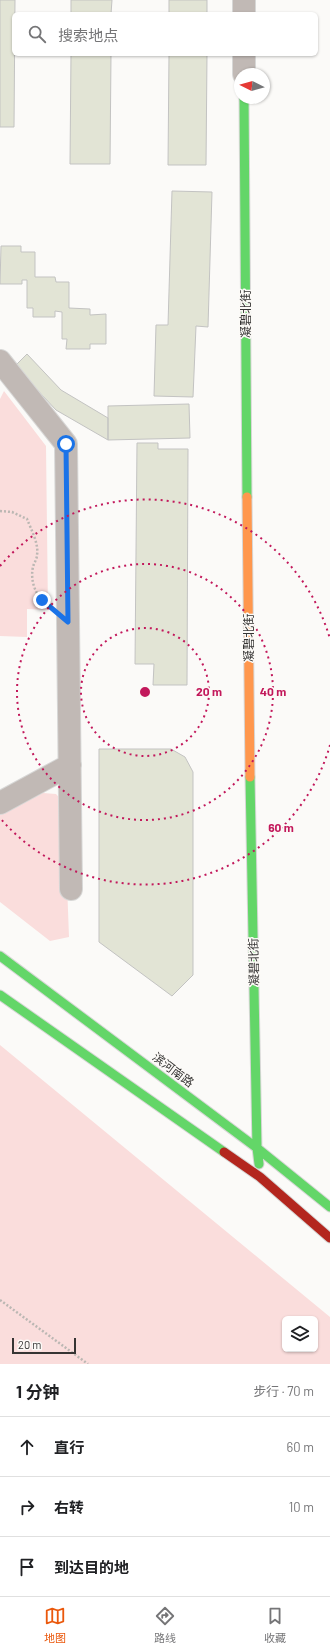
<!DOCTYPE html>
<html lang="zh">
<meta charset="utf-8">
<style>
body{margin:0;font-family:Barlow,"Noto Sans SC",sans-serif;background:#f2f2f2;color:#202124}
.controls{position:absolute;right:12px;bottom:12px;display:grid;overflow:hidden;border-radius:6px;box-shadow:0 1px 3px #0004}
.controls button{width:36px;height:36px;display:grid;place-items:center;padding:0;border:0;border-bottom:1px solid #e0e0e0;background:#fff;color:#202124;font:20px sans-serif}
.compass{position:absolute;left:234px;top:68px;width:36px;height:36px;border-radius:50%;background:#fff;box-shadow:0 1px 3px #0004;rotate:275deg}
.scale{position:absolute;left:12px;bottom:10px;width:64px;box-sizing:border-box;padding-left:4px;border:2px solid #363534;border-top:0;font-size:11px;line-height:14px;white-space:nowrap;color:#363534;-webkit-text-stroke:3px #fcfaf7;paint-order:stroke}
.stop{position:absolute;width:12px;height:12px;margin:-9px;border:3px solid #1a73e8;border-radius:50%;background:#fff}
.stop.end{background:#1a73e8;border-color:#fff;box-shadow:0 1px 4px #0008}
.list{margin:0;padding:0;list-style:none}
h2{display:flex;justify-content:space-between;align-items:center;height:52px;margin:0;padding:0 16px;font-size:17px}
h2 small{font-size:13px;font-weight:400;color:#757577}
.list li{display:grid;grid-template-columns:26px 1fr auto;gap:12px;align-items:center;box-sizing:border-box;height:60px;padding:0 16px;border-top:1px solid #e0e0e0}
.list b{display:block;font-size:15px;white-space:nowrap}
.list em{font-size:13px;font-style:normal;color:#757577}
.icon{flex:none;width:22px;height:22px;fill:none;stroke:currentColor;stroke-width:2;stroke-linecap:round;stroke-linejoin:round}
.map{position:relative;flex:none;width:330px;height:1364px;overflow:hidden}
.search{position:absolute;background:#fff;box-shadow:0 1px 3px #0004;left:12px;right:12px;top:12px;height:44px;display:flex;align-items:center;gap:10px;box-sizing:border-box;padding:0 14px;border-radius:6px;color:#757577;font-size:15px}
.sheet{height:232px;background:#fff}
nav{display:flex;justify-content:space-around;align-items:center;box-sizing:border-box;height:56px;border-top:1px solid #e0e0e0;background:#fff;font-size:11px;color:#757577}
nav a{display:grid;justify-items:center;gap:2px}
nav .on{color:#ea580c}
.map>svg:first-child{display:block}
</style>
<div class="map">
<svg width="330" height="1364" viewBox="0 0 330 1364">
<rect width="100%" height="100%" fill="#fbfaf8"/>
<path fill="#fadddc" fill-rule="evenodd" d="M 4,391 L 46,446 L 48,610 L 27,609 L 27,637 L 0,636 L 0,399 Z
M 43,793 L 56,794 L 64,803 L 69,937 L 50,941 L 0,902 L 0,815 Z
M 0,1045 L 330,1317 L 330,1364 L 0,1364 ZM 285,1319 L 315,1319 L 315,1349 L 285,1349 Z"/>
<path fill="#e2e4d5" stroke="#c3c3c2" d="M 0,0 L 15,0 L 14,127 L 0,127 Z
M 71,0 L 112,0 L 111,14 L 71,14 Z
M 169,0 L 207,0 L 207,14 L 169,14 Z
M 71,54 L 111,54 L 110,164 L 70,164 Z
M 169,54 L 207,54 L 206,165 L 168,165 Z
M 172,191 L 212,192 L 208,327 L 196,326 L 193,397 L 154,396 L 156,325 L 168,325 Z
M 1,246 L 21,246 L 21,252 L 35,252 L 35,277 L 55,277 L 56,282 L 69,282 L 69,308 L 90,309 L 90,315 L 106,314 L 106,344 L 90,344 L 90,349 L 66,349 L 67,339 L 62,339 L 62,312 L 55,311 L 55,317 L 33,317 L 33,308 L 27,308 L 27,280 L 22,280 L 22,284 L 0,284 Z
M 27,354 L 61,390 L 108,418 L 108,440 L 56,410 L 15,366 Z
M 189,404 L 190,438 L 108,440 L 108,406 Z
M 137,443 L 158,443 L 158,449 L 188,449 L 187,685 L 153,685 L 154,664 L 135,664 Z
M 99,749 L 171,749 L 185,757 L 193,772 L 193,975 L 172,996 L 99,942 Z"/>
<g fill="none" stroke-linecap="round" stroke-linejoin="round">
<g stroke="#d7d7d6" stroke-width="24">
<path id="street" d="M 244,0 L 244,14
M 244,54 L 244,74
M 0,361 L 66,444 L 71,889
M 0,803 L 70,765"/>
</g>
<g stroke="#d7d7d6" stroke-width="11">
<path id="fast" d="M 244,98 L 247,497
M 250,777 L 257,1148 L 259,1164
M 0,956 L 257,1148 L 330,1207
M 0,995 L 224,1152"/>
</g>
<g stroke="#d7d7d6" stroke-width="11">
<path id="slow" d="M 247,497 L 250,777"/>
</g>
<g stroke="#d7d7d6" stroke-width="11">
<path id="jam" d="M 224,1152 L 260,1177 L 330,1238"/>
</g>
<path stroke="#bbb7b3" stroke-width="2.5" stroke-dasharray="2 2" stroke-linecap="butt" d="M 0,511 L 12,512 L 27,519 C 31,529 39,544 37,555 C 37,559 34,563 33,567 C 30,580 35,595 46,604
M 0,1300 L 88,1364"/>
<use href="#street" stroke="#c1b9b5" stroke-width="22"/>
<use href="#fast" stroke="#63d668" stroke-width="9"/>
<use href="#slow" stroke="#ff974d" stroke-width="9"/>
<use href="#jam" stroke="#b3261e" stroke-width="9"/>
</g>
<g fill="none" stroke-linecap="round" stroke-linejoin="round">
<path stroke="#1a73e8" stroke-width="5" d="M 42,600 L 68,622 L 66,444"/>
</g>
<g fill="none" stroke="#c2185b" stroke-width="2" stroke-dasharray="2 4">
<circle cx="145" cy="692" r="64"/>
<circle cx="145" cy="692" r="128"/>
<path d="M330 745A192 192 0 0 1 0 818M0 566A192 192 0 0 1 330 639"/>
</g>
<g text-anchor="middle" stroke-width="3" stroke-linejoin="round" paint-order="stroke">
<g font-size="12" fill="#363534" stroke="#fcfaf7">
<text transform="translate(246 314) rotate(-90)" y="4">凝碧北街</text>
<text transform="translate(249 638) rotate(-90)" y="4">凝碧北街</text>
<text transform="translate(254 962) rotate(-91)" y="4">凝碧北街</text>
<text transform="translate(173 1070) rotate(37)" y="4">滨河南路</text>
</g>
</g>
<circle cx="145" cy="692" r="6" fill="#c2185b" stroke="#fcfaf7" stroke-width="2"/>
<g font-size="12" text-anchor="middle" font-weight="bold" fill="#c2185b" stroke="#fcfaf7" stroke-width="3" stroke-linejoin="round" paint-order="stroke">
<text x="209" y="696">20 m</text>
<text x="273" y="696">40 m</text>
<text x="281" y="832">60 m</text>
</g>
</svg>
<div class="controls">
<button><svg class="icon" aria-label="layers" viewBox="0 0 24 24"><path d="M12 4l9 5-9 5-9-5zM3 14l9 5 9-5"/></svg></button>
</div>
<svg class="compass" viewBox="-18 -18 36 36"><path d="M0-13l5 13h-10z" fill="#e53935"/><path d="M0 13l5-13h-10z" fill="#757577"/></svg>
<div class="scale">20 m</div>
<div class="stop" style="left:66px;top:444px"></div>
<div class="stop end" style="left:42px;top:600px"></div>
<div class="search"><svg class="icon" aria-label="search" viewBox="0 0 24 24"><circle cx="10" cy="10" r="6"/><path d="M15 15l6 6"/></svg>搜索地点</div>
</div>
<section class="sheet">
<h2>1 分钟<small>步行 · 70 m</small></h2>
<ul class="list">
<li><svg class="icon" aria-label="ahead" viewBox="0 0 24 24"><path d="M12 20V5M6 11l6-6 6 6"/></svg><div><b>直行</b></div><em>60 m</em></li>
<li><svg class="icon" aria-label="right" viewBox="0 0 24 24"><path d="M7 20v-9h11M14 6l5 5-5 5"/></svg><div><b>右转</b></div><em>10 m</em></li>
<li><svg class="icon" aria-label="arrive" viewBox="0 0 24 24"><path d="M6 21V4h12l-3 4 3 4H6"/></svg><div><b>到达目的地</b></div></li>
</ul>
</section>
<nav>
<a class="on"><svg class="icon" aria-label="map" viewBox="0 0 24 24"><path d="M3 6l6-2 6 2 6-2v14l-6 2-6-2-6 2zM9 4v14M15 6v14"/></svg>地图</a>
<a><svg class="icon" aria-label="directions" viewBox="0 0 24 24"><path d="M12 3l9 9-9 9-9-9zM9 14v-3h6M13 9l2 2-2 2"/></svg>路线</a>
<a><svg class="icon" aria-label="saved" viewBox="0 0 24 24"><path d="M7 4h10v16l-5-4-5 4z"/></svg>收藏</a>
</nav>
